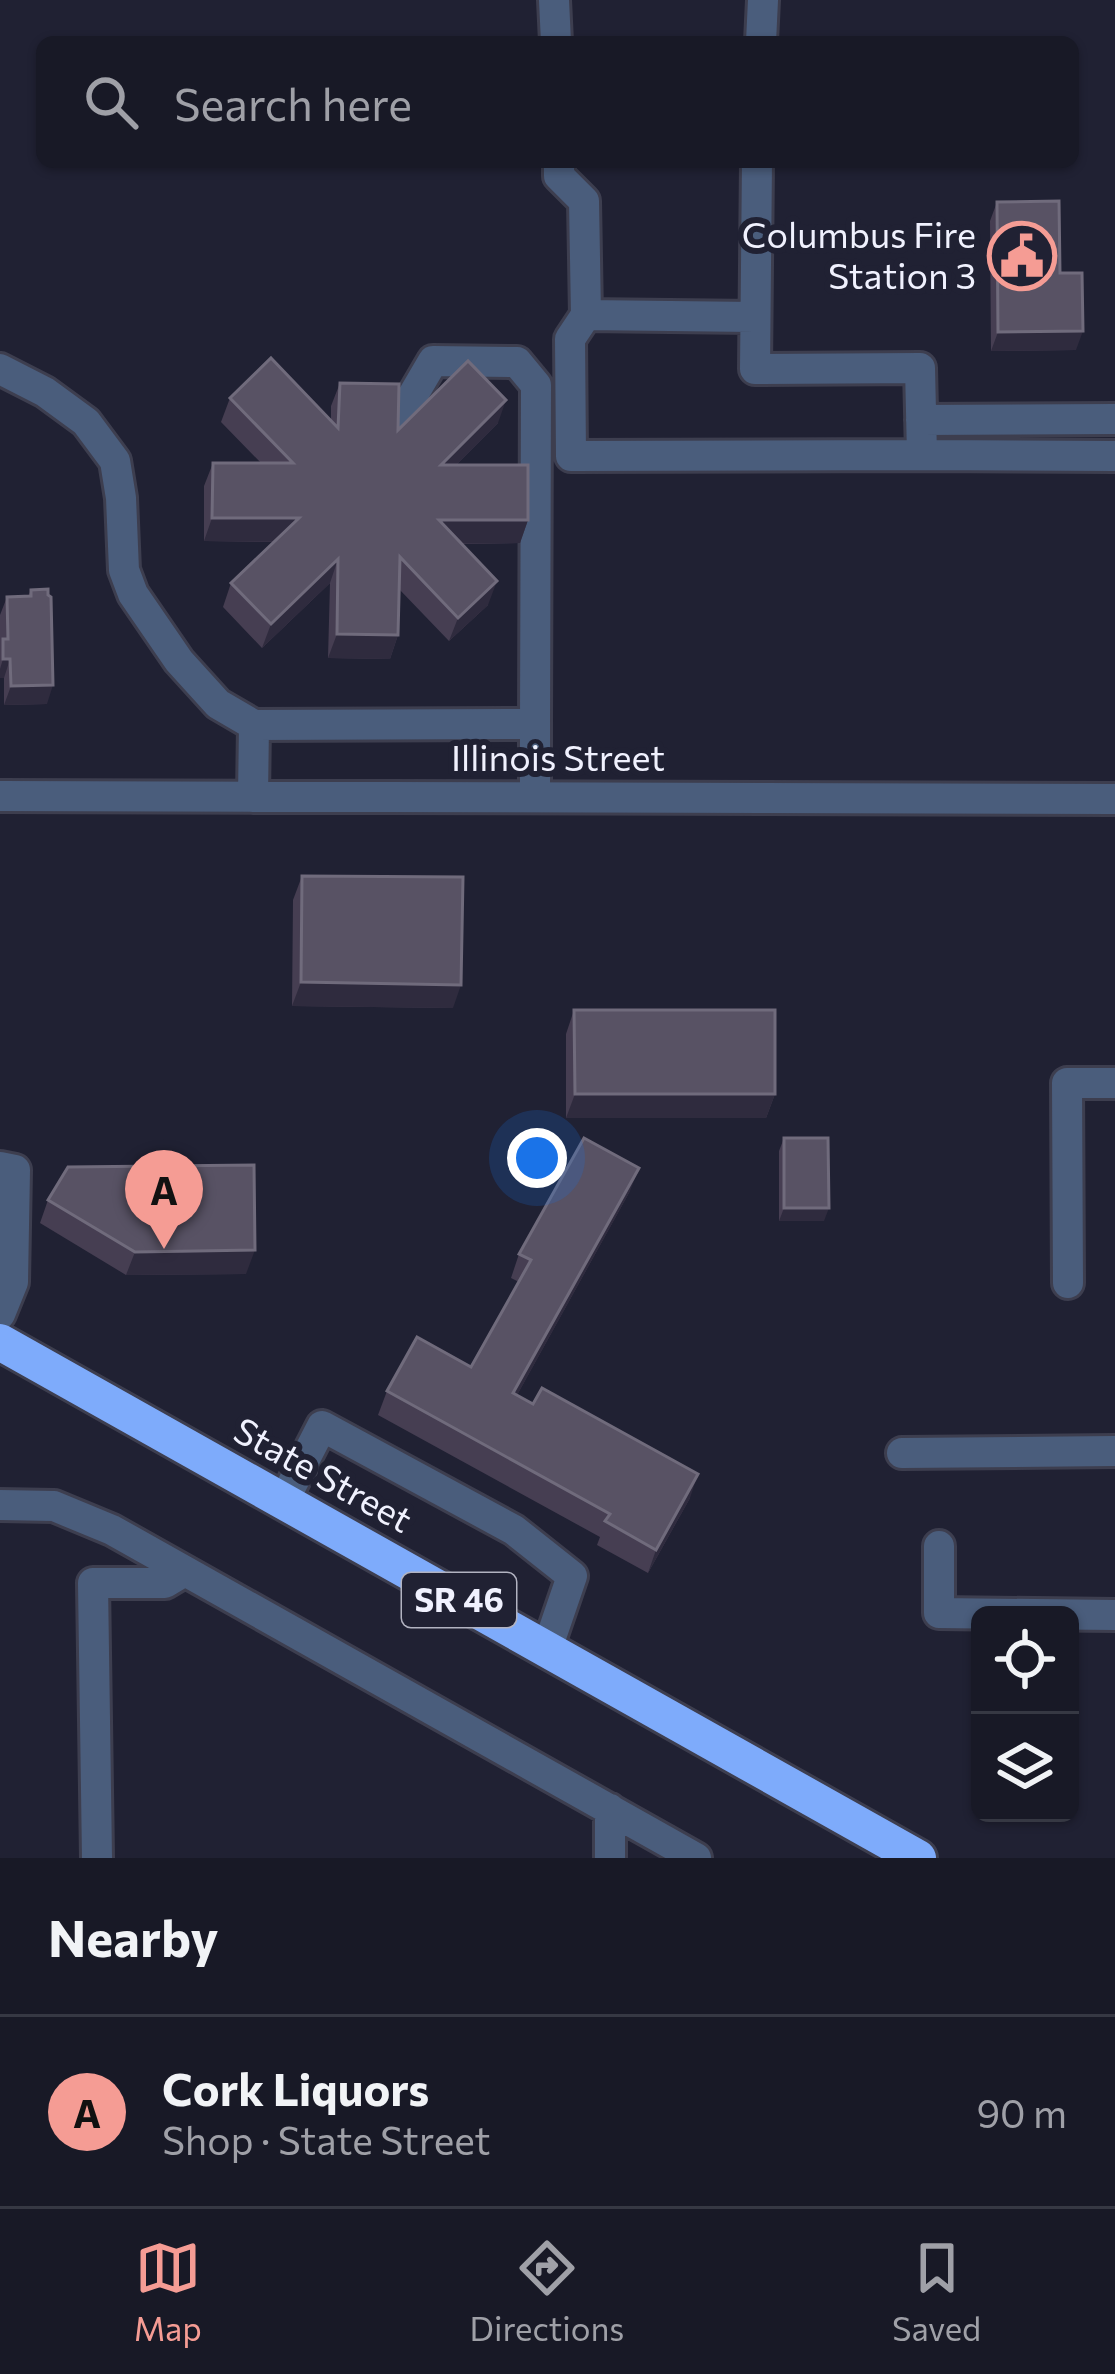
<!DOCTYPE html>
<meta charset="utf-8">
<style>
body{margin:0;font-family:Commissioner,sans-serif;background:#21222e;color:#f1f3f6}
.controls{position:absolute;right:36px;bottom:36px;display:grid;overflow:hidden;border-radius:18px;box-shadow:0 3px 9px #0004}
.controls button{width:108px;height:108px;display:grid;place-items:center;padding:0;border:0;border-bottom:3px solid #363843;background:#181926;color:#f1f3f6;font:60px sans-serif}
.you{position:absolute;left:537px;top:1158px;width:42px;height:42px;margin:-30px;border:9px solid #fff;border-radius:50%;background:#1a73e8;box-shadow:0 0 0 18px #1a73e833}
.badge{display:grid;place-items:center;width:78px;height:78px;border-radius:50%;background:#f59c94;color:#111;font-size:39px;font-weight:700}
.pin{position:absolute;translate:-50% -99px;filter:drop-shadow(0 3px 6px #0008)}
.pin::after{content:'';position:absolute;top:63px;width:42px;height:36px;background:inherit;clip-path:polygon(0 0,100% 0,50% 100%)}
.list{margin:0;padding:0;list-style:none}
h2{display:flex;justify-content:space-between;align-items:center;height:156px;margin:0;padding:0 48px;font-size:51px}
h2 small{font-size:39px;font-weight:400;color:#9fa0a7}
.list li{display:grid;grid-template-columns:78px 1fr auto;gap:36px;align-items:center;box-sizing:border-box;height:192px;padding:0 48px;border-top:3px solid #363843}
.list b{display:block;font-size:45px;white-space:nowrap}
.list p{margin:0;font-size:39px;white-space:nowrap;color:#9fa0a7}
.list em{font-size:39px;font-style:normal;color:#9fa0a7}
.icon{flex:none;width:66px;height:66px;fill:none;stroke:currentColor;stroke-width:2;stroke-linecap:round;stroke-linejoin:round}
.map{position:relative;flex:none;width:1115px;height:1858px;overflow:hidden}
.search{position:absolute;background:#181926;box-shadow:0 3px 9px #0004;left:36px;right:36px;top:36px;height:132px;display:flex;align-items:center;gap:30px;box-sizing:border-box;padding:0 42px;border-radius:18px;color:#9fa0a7;font-size:45px}
.sheet{height:348px;background:#181926}
nav{display:flex;justify-content:space-around;align-items:center;box-sizing:border-box;height:168px;border-top:3px solid #363843;background:#181926;font-size:33px;color:#9fa0a7}
nav a{display:grid;justify-items:center;gap:6px}
nav .on{color:#f59c94}
.map>svg:first-child{display:block}
</style>
<div class="map">
<svg width="1115" height="1858" viewBox="0 0 1115 1858">
<rect width="100%" height="100%" fill="#202133"/>
<g fill="none" stroke-linecap="round" stroke-linejoin="round">
<g stroke="#3d3e4f" stroke-width="36">
<path id="minor" d="M 554,0 L 556,42
M 761,42 L 763,0
M 559,162 L 559,176 L 584,201 L 586,315
M 754,317 L 586,315 L 570,339 L 571,456 L 922,455 L 920,368 L 755,369 L 757,162
M 0,369 L 45,392 L 86,422 L 115,461 L 121,498 L 124,570 L 133,594 L 179,661 L 218,704 L 254,725 L 535,724 L 535,797
M 402,414 L 433,361 L 517,362 L 536,385 L 535,724
M 921,420 L 1115,419
M 922,455 L 1115,456
M 0,796 L 1115,799
M 253,797 L 254,725
M 0,1167 L 15,1170 L 13,1282 L 0,1314
M 1068,1283 L 1067,1083 L 1115,1083
M 902,1453 L 1115,1451
M 283,1502 L 322,1426 L 514,1530 L 572,1576 L 547,1649
M 0,1505 L 54,1506 L 112,1530 L 696,1858
M 939,1546 L 939,1613 L 1115,1615
M 610,1809 L 610,1858
M 97,1858 L 93,1583 L 165,1583 L 185,1571"/>
</g>
<g stroke="#3d3e4f" stroke-width="42">
<path id="highway" d="M 0,1342 L 918,1858"/>
</g>
<use href="#minor" stroke="#4a5d7c" stroke-width="30"/>
<use href="#highway" stroke="#7eabfb" stroke-width="36"/>
</g>
<path fill="#463e52" d="M 997,202 L 1060,273 L 1076,350 L 991,351 L 990,221 Z
M 340,383 L 398,430 L 498,423 L 456,465 L 528,520 L 520,543 L 461,544 L 488,605 L 449,641 L 399,589 L 398,635 L 390,659 L 328,658 L 330,583 L 262,648 L 223,607 L 231,583 L 275,542 L 204,541 L 204,486 L 213,463 L 261,463 L 221,422 L 230,398 L 331,420 L 331,406 Z
M 31,590 L 47,704 L 4,705 L 4,678 L 0,678 L 0,615 L 7,597 L 28,596 Z
M 302,876 L 453,1008 L 292,1006 L 293,900 Z
M 574,1010 L 775,1094 L 766,1118 L 566,1118 L 566,1034 Z
M 784,1138 L 824,1221 L 779,1221 L 779,1151 Z
M 630,1191 L 517,1395 L 690,1498 L 648,1573 L 597,1545 L 600,1537 L 378,1415 L 387,1391 L 471,1367 L 519,1282 L 511,1278 L 519,1254 Z
M 48,1200 L 246,1274 L 126,1275 L 40,1223 Z"/>
<path fill="#2f2b3e" d="M 1083,331 L 1076,350 L 991,351 L 998,332 Z
M 506,400 L 498,423 L 432,489 L 441,465 Z
M 212,518 L 299,518 L 291,542 L 204,541 Z
M 439,520 L 528,520 L 520,543 L 430,544 Z
M 338,559 L 330,583 L 262,648 L 271,624 Z
M 497,581 L 488,605 L 449,641 L 458,618 Z
M 337,634 L 398,635 L 390,659 L 328,658 Z
M 3,659 L 10,659 L 4,678 L 0,678 L 0,669 Z
M 53,685 L 47,704 L 4,705 L 11,686 Z
M 301,982 L 461,985 L 453,1008 L 292,1006 Z
M 575,1094 L 775,1094 L 766,1118 L 566,1118 Z
M 639,1168 L 630,1191 L 505,1417 L 513,1393 Z
M 784,1208 L 829,1208 L 824,1221 L 779,1221 Z
M 255,1250 L 246,1274 L 126,1275 L 135,1252 Z
M 698,1474 L 690,1498 L 648,1573 L 656,1550 Z"/>
<path fill="#585264" stroke="#706b7c" stroke-width="3" d="M 1059,201 L 1060,273 L 1082,273 L 1083,331 L 998,332 L 997,202 Z
M 271,358 L 338,428 L 340,383 L 399,384 L 398,430 L 468,361 L 506,400 L 441,465 L 528,465 L 528,520 L 439,520 L 497,581 L 458,618 L 400,557 L 398,635 L 337,634 L 338,559 L 271,624 L 231,583 L 299,518 L 212,518 L 213,463 L 293,463 L 230,398 Z
M 48,589 L 48,595 L 51,597 L 53,685 L 11,686 L 10,659 L 3,659 L 3,639 L 8,639 L 7,597 L 31,596 L 31,590 Z
M 302,876 L 463,877 L 461,985 L 301,982 Z
M 574,1010 L 775,1010 L 775,1094 L 575,1094 Z
M 584,1138 L 639,1168 L 513,1393 L 533,1404 L 542,1388 L 698,1474 L 656,1550 L 605,1521 L 610,1514 L 387,1391 L 417,1337 L 471,1367 L 531,1260 L 519,1254 Z
M 784,1138 L 828,1138 L 829,1208 L 784,1208 Z
M 254,1165 L 255,1250 L 135,1252 L 48,1200 L 68,1167 Z"/>
<defs>
<g id="civic-ring" transform="scale(3.45)"><circle r="9.5" fill="#202133" stroke="#f59c94" stroke-width="1.5"/><path d="M-.6-6.5H3V-4.5H.6V-3L4-1V1h2V6H-6V1h2V-1L-.6-3ZM-1.2 2.5V6h2.4V2.5Z" fill="#f59c94"/></g>
</defs>
<g fill-rule="evenodd">
<use href="#civic-ring" x="1022" y="256"/>
</g>
<g text-anchor="middle" stroke-width="12" stroke-linejoin="round" paint-order="stroke">
<rect fill="#202133" stroke="#b2b3c1" stroke-width="3" x="402" y="1573" width="114" height="54" rx="9"/>
<g font-size="33" font-weight="bold" fill="#f0f1fe">
<text x="459" y="1612">SR 46</text>
</g>
<g font-size="36" fill="#f0f1fe" stroke="#202133" text-anchor="end">
<text x="976" y="248">Columbus Fire<tspan x="976" dy="41">Station 3</tspan></text>
</g>
<g font-size="36" fill="#f0f1fe" stroke="#202133">
<text x="558" y="771">Illinois Street</text>
<text transform="translate(323 1475) rotate(29)" y="13">State Street</text>
</g>
</g>
</svg>
<div class="controls">
<button><svg class="icon" aria-label="locate" viewBox="0 0 24 24"><circle cx="12" cy="12" r="6"/><path d="M12 2v4M12 18v4M2 12h4M18 12h4"/></svg></button>
<button><svg class="icon" aria-label="layers" viewBox="0 0 24 24"><path d="M12 4l9 5-9 5-9-5zM3 14l9 5 9-5"/></svg></button>
</div>
<div class="you"></div>
<div class="pin badge" style="left:164px;top:1249px">A</div>
<div class="search"><svg class="icon" aria-label="search" viewBox="0 0 24 24"><circle cx="10" cy="10" r="6"/><path d="M15 15l6 6"/></svg>Search here</div>
</div>
<section class="sheet">
<h2>Nearby<small></small></h2>
<ul class="list">
<li><span class="badge">A</span><div><b>Cork Liquors</b><p>Shop · State Street</p></div><em>90 m</em></li>
</ul>
</section>
<nav>
<a class="on"><svg class="icon" aria-label="map" viewBox="0 0 24 24"><path d="M3 6l6-2 6 2 6-2v14l-6 2-6-2-6 2zM9 4v14M15 6v14"/></svg>Map</a>
<a><svg class="icon" aria-label="directions" viewBox="0 0 24 24"><path d="M12 3l9 9-9 9-9-9zM9 14v-3h6M13 9l2 2-2 2"/></svg>Directions</a>
<a><svg class="icon" aria-label="saved" viewBox="0 0 24 24"><path d="M7 4h10v16l-5-4-5 4z"/></svg>Saved</a>
</nav>
